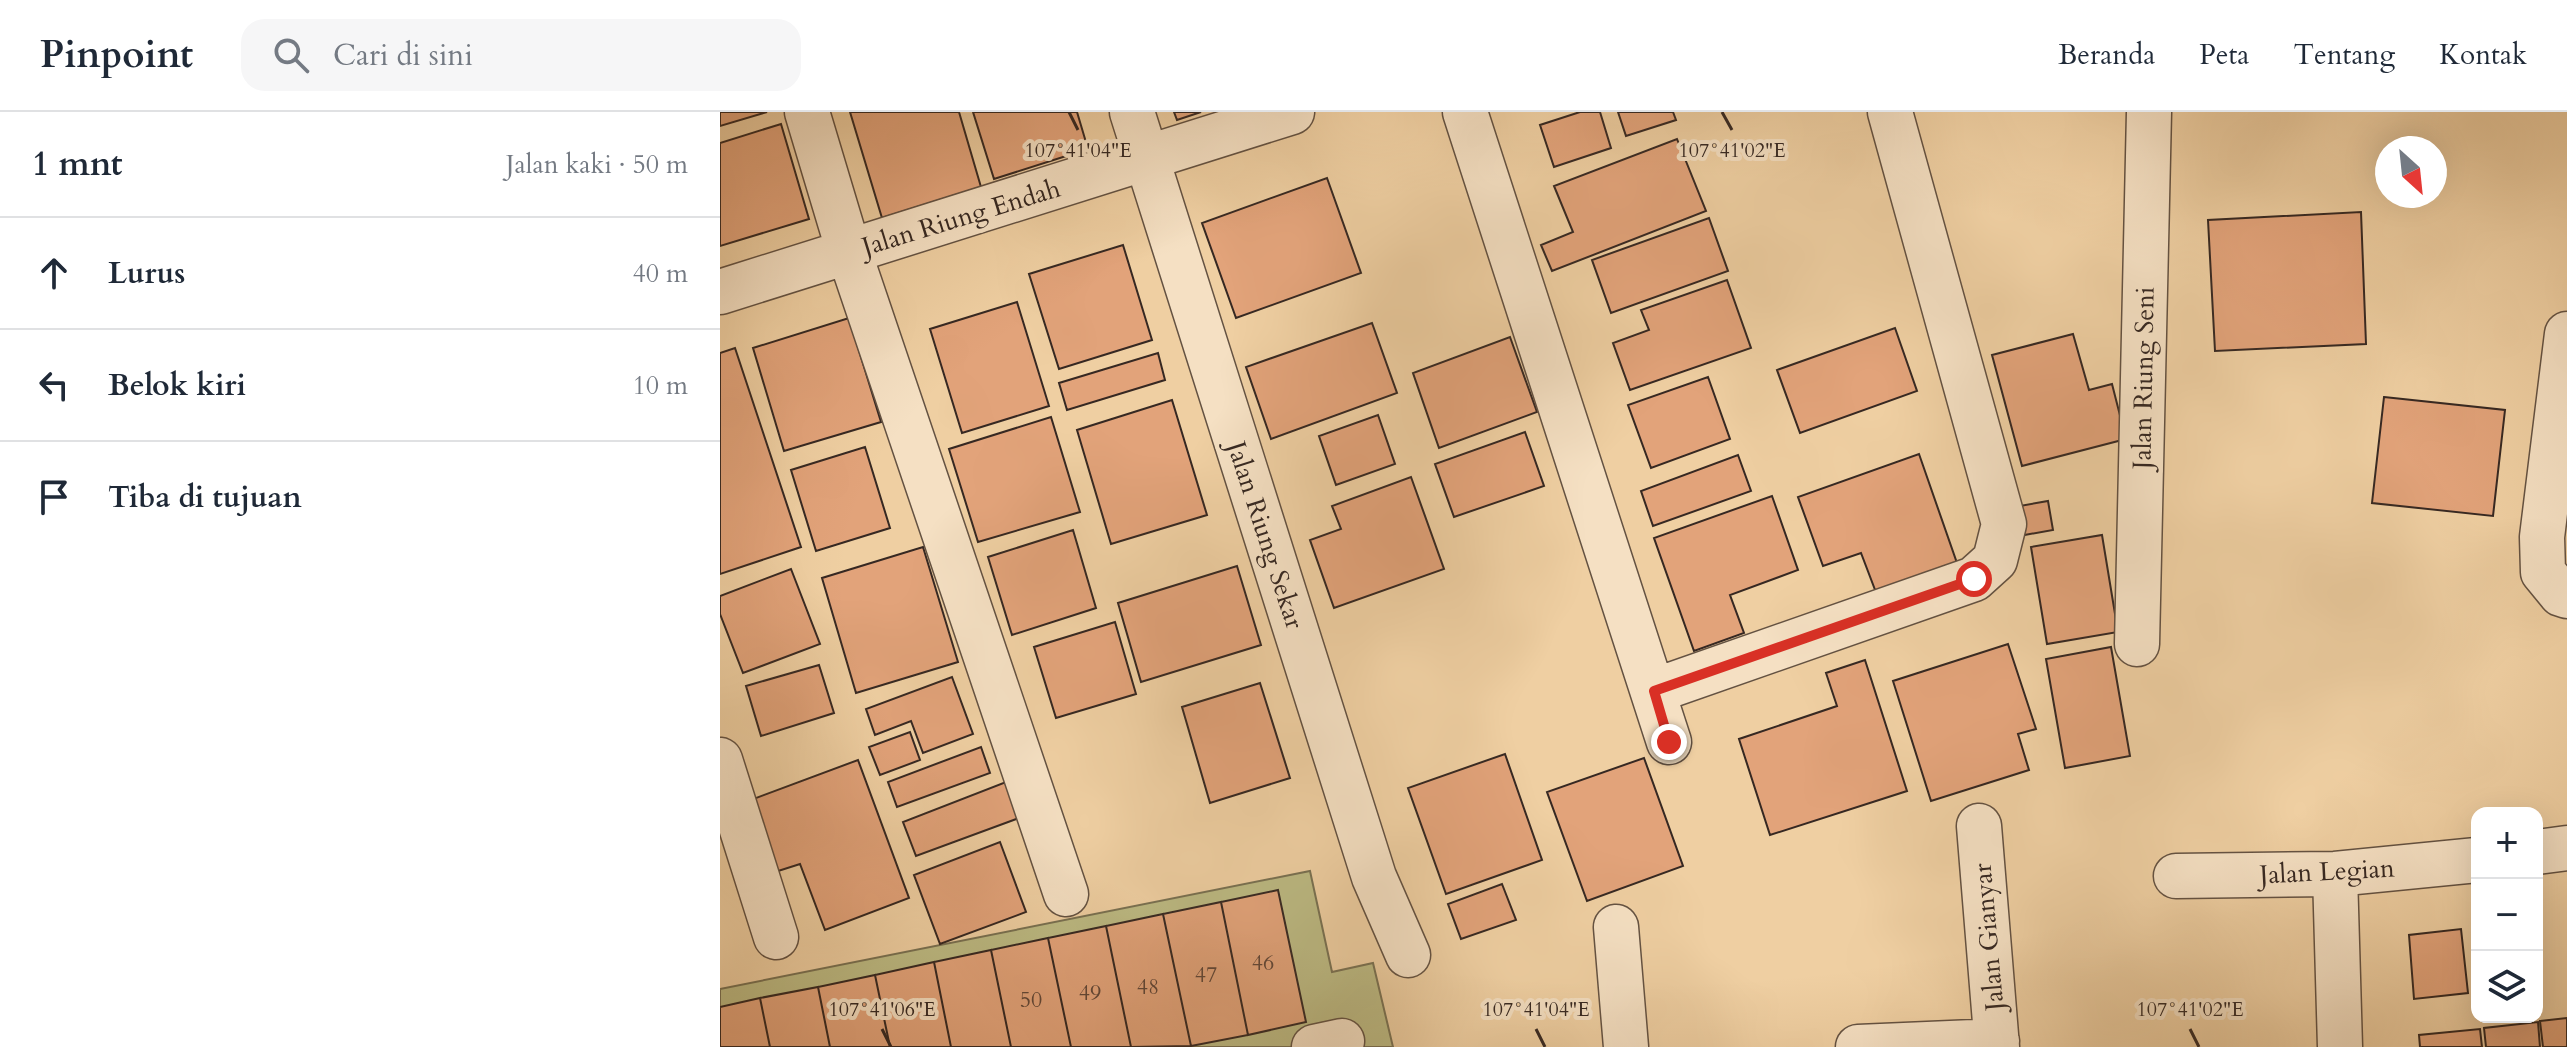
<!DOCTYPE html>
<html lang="id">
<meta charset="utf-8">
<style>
body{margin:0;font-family:Cardo,serif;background:#f6f6f7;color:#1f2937}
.controls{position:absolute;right:24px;bottom:24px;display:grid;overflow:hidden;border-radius:16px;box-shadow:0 8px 32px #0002}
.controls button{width:72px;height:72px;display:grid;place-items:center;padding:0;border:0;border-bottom:2px solid #e0e1e3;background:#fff;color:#1f2937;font:40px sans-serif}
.compass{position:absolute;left:1655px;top:24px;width:72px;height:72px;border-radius:50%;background:#fff;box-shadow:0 8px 32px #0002;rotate:153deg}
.stop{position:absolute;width:24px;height:24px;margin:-18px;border:6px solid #d93025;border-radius:50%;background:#fff}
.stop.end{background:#d93025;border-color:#fff;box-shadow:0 2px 8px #0008}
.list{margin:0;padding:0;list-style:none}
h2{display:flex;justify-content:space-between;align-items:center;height:104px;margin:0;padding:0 32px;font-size:34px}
h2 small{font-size:26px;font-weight:400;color:#747a83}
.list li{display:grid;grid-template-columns:52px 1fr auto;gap:24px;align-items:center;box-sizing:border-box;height:112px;padding:0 32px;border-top:2px solid #e0e1e3}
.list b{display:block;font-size:30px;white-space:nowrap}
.list em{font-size:26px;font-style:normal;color:#747a83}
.icon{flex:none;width:44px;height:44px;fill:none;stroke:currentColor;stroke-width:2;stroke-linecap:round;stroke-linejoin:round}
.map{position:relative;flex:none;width:1847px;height:935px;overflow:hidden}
header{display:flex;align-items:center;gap:48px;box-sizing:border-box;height:112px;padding:0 40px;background:#fff;border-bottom:2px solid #e0e1e3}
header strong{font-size:38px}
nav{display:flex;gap:44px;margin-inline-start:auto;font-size:28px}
.search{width:560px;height:72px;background:#f6f6f7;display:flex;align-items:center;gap:20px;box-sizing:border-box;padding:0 28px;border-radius:24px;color:#747a83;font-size:30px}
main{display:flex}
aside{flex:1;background:#fff}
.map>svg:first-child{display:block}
</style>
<header>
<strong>Pinpoint</strong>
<div class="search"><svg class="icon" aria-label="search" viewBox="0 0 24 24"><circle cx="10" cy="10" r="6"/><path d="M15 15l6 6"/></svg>Cari di sini</div>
<nav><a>Beranda</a><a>Peta</a><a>Tentang</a><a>Kontak</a></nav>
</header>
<main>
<aside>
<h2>1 mnt<small>Jalan kaki · 50 m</small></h2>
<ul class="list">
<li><svg class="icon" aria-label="ahead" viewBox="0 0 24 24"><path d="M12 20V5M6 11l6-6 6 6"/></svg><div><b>Lurus</b></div><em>40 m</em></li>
<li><svg class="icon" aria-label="left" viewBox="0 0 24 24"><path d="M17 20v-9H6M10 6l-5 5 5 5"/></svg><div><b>Belok kiri</b></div><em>10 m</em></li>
<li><svg class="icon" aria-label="arrive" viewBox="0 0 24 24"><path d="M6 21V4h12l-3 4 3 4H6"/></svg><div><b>Tiba di tujuan</b></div></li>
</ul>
</aside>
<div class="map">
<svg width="1847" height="935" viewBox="0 0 1847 935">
<rect width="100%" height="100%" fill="#efcfa2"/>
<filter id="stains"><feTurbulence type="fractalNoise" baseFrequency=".0025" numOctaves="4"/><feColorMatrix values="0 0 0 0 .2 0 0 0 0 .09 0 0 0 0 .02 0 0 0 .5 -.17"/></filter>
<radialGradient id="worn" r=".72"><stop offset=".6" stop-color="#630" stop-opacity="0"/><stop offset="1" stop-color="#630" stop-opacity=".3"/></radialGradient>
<path fill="#bcba83" stroke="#797152" stroke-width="2" d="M 590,759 L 612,860 L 653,851 L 673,935 L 0,935 L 0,877 Z"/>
<path fill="#e2a37a" stroke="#362822" stroke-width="2" d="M 0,0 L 47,0 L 0,14 Z
M 130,0 L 239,0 L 261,75 L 162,106 Z
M 253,0 L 357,0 L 368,37 L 274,67 Z
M 454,0 L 481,0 L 457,8 Z
M 860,0 L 880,0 L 891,36 L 834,55 L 820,13 Z
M 898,0 L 953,0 L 956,8 L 906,24 Z
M 61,12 L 89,107 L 0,134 L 0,31 Z
M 957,27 L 986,99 L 832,159 L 821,133 L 853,120 L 834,74 Z
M 607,66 L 641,161 L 516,206 L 482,111 Z
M 1641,100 L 1646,232 L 1495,239 L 1488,108 Z
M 989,106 L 1008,159 L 891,201 L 872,148 Z
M 403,133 L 432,228 L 339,257 L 309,162 Z
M 1007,168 L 1031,236 L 910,278 L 893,231 L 929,218 L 921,198 Z
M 297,190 L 329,294 L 242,321 L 210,217 Z
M 129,206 L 161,310 L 64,339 L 33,236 Z
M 652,211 L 677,281 L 551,327 L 526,255 Z
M 1175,216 L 1197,279 L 1080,321 L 1057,258 Z
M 1353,222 L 1369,278 L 1392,272 L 1406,327 L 1302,354 L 1272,243 Z
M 790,225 L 817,300 L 719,336 L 693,261 Z
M 15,236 L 81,435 L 0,462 L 0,241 Z
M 438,241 L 445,268 L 347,298 L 339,271 Z
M 988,265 L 1010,327 L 931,356 L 908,293 Z
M 1664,285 L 1785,298 L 1773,404 L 1652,391 Z
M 452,288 L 487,403 L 391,432 L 357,318 Z
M 658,303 L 675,352 L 616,373 L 599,324 Z
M 331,305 L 360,400 L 258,430 L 229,337 Z
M 805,320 L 824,374 L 734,405 L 715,352 Z
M 145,335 L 170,416 L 96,439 L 71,358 Z
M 1199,342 L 1238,454 L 1157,483 L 1141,441 L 1103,454 L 1078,385 Z
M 1018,343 L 1031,379 L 933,414 L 921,379 Z
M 691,365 L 724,457 L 614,496 L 590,428 L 621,417 L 612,394 Z
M 1052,384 L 1078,458 L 1010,483 L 1024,521 L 974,539 L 934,426 Z
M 1328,389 L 1333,418 L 1299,424 L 1294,395 Z
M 353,418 L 376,496 L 292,523 L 268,445 Z
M 1382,423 L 1398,520 L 1327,532 L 1311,435 Z
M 203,435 L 238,550 L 136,581 L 102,466 Z
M 517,454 L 541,533 L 421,570 L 398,491 Z
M 71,457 L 100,532 L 23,561 L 0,502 L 0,484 Z
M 395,510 L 416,582 L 336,606 L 314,535 Z
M 1288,532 L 1316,617 L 1298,622 L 1309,658 L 1211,689 L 1173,569 Z
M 1391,535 L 1410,644 L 1345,656 L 1326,547 Z
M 1145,548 L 1187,679 L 1050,723 L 1019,627 L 1117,594 L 1106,561 Z
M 99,553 L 114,601 L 41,624 L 26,574 Z
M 232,565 L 253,622 L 203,641 L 191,609 L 155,623 L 146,597 Z
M 540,571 L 570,666 L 490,691 L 462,595 Z
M 190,620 L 200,648 L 160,663 L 149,635 Z
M 261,635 L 270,661 L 177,695 L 168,670 Z
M 785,642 L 822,748 L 726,782 L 688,676 Z
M 924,646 L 963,754 L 867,789 L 827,680 Z
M 138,648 L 189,786 L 105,818 L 80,752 L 55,760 L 28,689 Z
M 286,670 L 299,706 L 196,744 L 183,710 Z
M 280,730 L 306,800 L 220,832 L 194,763 Z
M 782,772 L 796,808 L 741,827 L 728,792 Z
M 558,778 L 586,910 L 528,923 L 501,790 Z
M 501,790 L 528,923 L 471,934 L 443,802 Z
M 443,802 L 471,934 L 411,935 L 386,814 Z
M 386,814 L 411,935 L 351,935 L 328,826 Z
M 1741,817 L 1748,881 L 1694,887 L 1689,823 Z
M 328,826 L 351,935 L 291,935 L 271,838 Z
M 271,838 L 291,935 L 231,935 L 214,850 Z
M 214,850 L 231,935 L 170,935 L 155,863 Z
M 155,863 L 170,935 L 110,935 L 98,875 Z
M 98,875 L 110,935 L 50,935 L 40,886 Z
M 40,886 L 50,935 L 0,935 L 0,895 Z
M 1847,906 L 1847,935 L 1823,935 L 1820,909 Z
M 1818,910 L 1820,935 L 1766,935 L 1764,916 Z
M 1760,917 L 1762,935 L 1700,935 L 1699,923 Z"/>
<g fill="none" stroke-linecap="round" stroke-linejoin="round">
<g stroke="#645242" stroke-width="47">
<path id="minor" d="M 87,0 L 129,140 L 346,782
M 412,0 L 654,765 L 688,843
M 745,0 L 949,630
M 0,180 L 572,0
M 1847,222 L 1822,425 L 1823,460 L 1841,482 L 1847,484
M 1417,532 L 1429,0
M 934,579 L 1254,467 L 1275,448 L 1284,412 L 1170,0
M 0,648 L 56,825
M 1259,714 L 1277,935
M 1817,740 L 1847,736
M 1615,762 L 1620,935
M 1456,764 L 1615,762 L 1757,748
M 896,815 L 906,935
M 594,935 L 622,929
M 1138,935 L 1277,929"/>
</g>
<use href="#minor" stroke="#f5e0c3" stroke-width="44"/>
</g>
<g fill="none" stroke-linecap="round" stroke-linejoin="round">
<path stroke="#d93025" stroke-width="10" d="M 949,630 L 934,579 L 1254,467"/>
</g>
<path fill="none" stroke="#362822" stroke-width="3" d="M 349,0 L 358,18M 1002,0 L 1012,18M 162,917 L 171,935M 816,917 L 825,935M 1470,917 L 1479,935"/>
<g text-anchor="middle" stroke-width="8" stroke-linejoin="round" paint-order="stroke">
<g font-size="22" fill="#614738">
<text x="543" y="858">46</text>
<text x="486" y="870">47</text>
<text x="428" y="882">48</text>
<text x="370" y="888">49</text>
<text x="311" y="895">50</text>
</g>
<g font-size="26" fill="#362822" stroke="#f5e0c3">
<text transform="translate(241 105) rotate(-17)" y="9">Jalan Riung Endah</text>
<text transform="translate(1423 266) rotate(-89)" y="9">Jalan Riung Seni</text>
<text transform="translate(546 423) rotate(72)" y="9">Jalan Riung Sekar</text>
<text transform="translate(1607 759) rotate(-3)" y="9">Jalan Legian</text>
<text transform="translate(1268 825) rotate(-95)" y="9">Jalan Gianyar</text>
</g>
</g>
<g font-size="20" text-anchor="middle" fill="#362822" stroke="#f5e0c3" stroke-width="8" stroke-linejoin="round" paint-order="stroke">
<text x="358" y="45">107°41'04"E</text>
<text x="1012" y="45">107°41'02"E</text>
<text x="162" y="904">107°41'06"E</text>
<text x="816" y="904">107°41'04"E</text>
<text x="1470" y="904">107°41'02"E</text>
</g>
<rect width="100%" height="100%" filter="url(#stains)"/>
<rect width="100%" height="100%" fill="url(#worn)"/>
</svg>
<div class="controls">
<button>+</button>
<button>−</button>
<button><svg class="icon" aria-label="layers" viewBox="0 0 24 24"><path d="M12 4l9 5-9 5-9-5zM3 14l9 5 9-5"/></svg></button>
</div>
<svg class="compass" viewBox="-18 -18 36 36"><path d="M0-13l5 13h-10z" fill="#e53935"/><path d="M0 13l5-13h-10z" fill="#747a83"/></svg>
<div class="stop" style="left:1254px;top:467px"></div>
<div class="stop end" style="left:949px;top:630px"></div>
</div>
</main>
